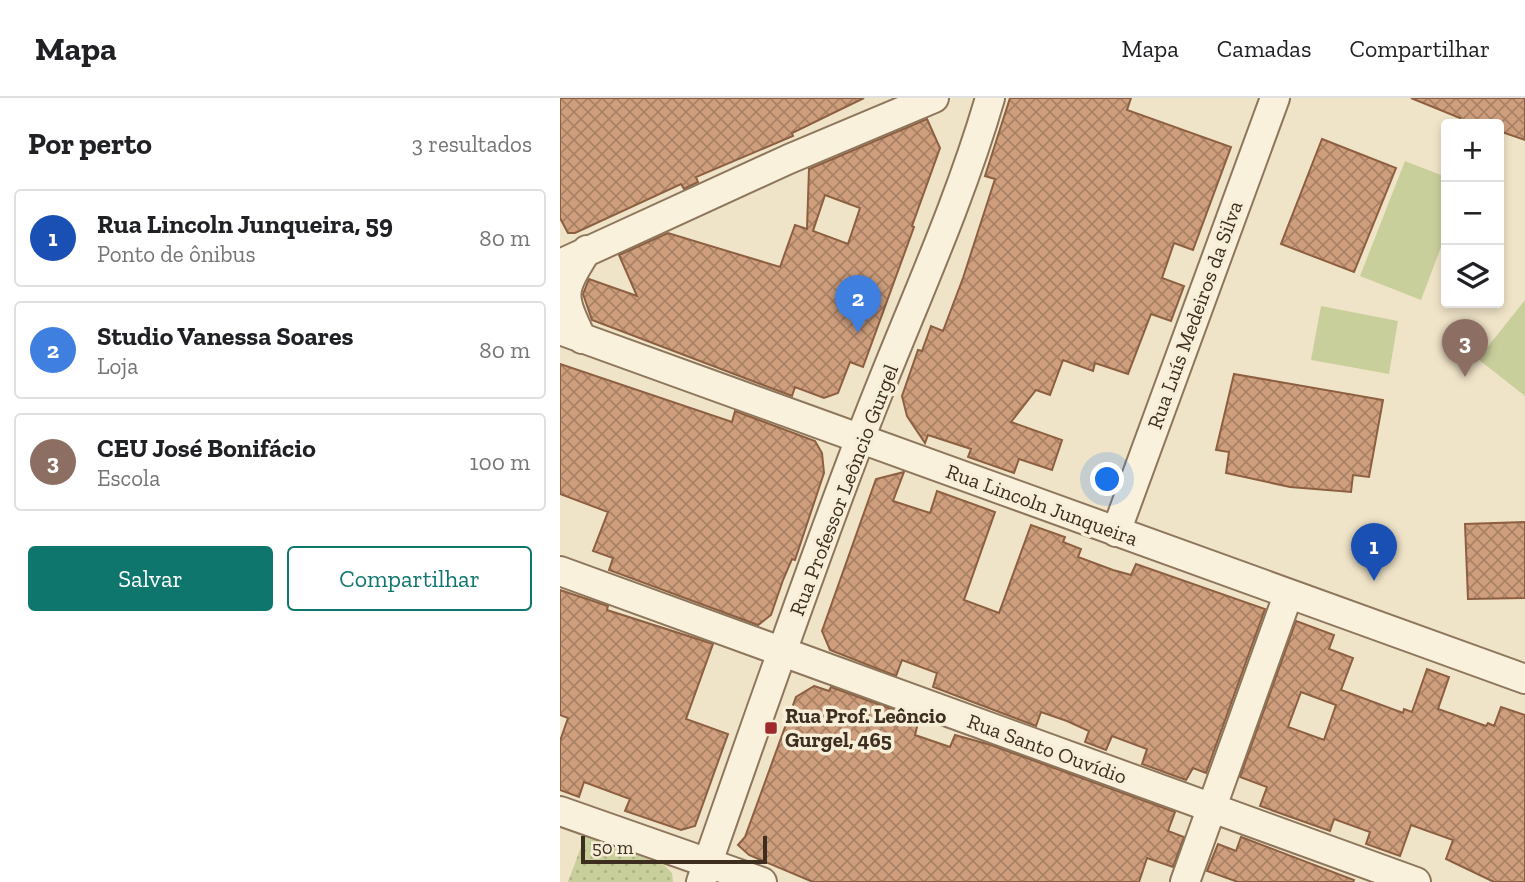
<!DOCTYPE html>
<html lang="pt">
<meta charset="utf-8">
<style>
body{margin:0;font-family:"Zilla Slab",serif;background:#f6f6f6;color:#202124}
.controls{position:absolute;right:21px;top:21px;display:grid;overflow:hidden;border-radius:7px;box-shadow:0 4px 10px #0003}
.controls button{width:63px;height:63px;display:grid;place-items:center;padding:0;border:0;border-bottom:2px solid #e0e0e0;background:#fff;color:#202124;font:35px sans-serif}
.scale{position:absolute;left:21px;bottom:18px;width:186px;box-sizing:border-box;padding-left:7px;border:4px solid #3d2e20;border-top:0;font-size:19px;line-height:24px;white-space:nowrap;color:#3d2e20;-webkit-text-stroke:5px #f7eed8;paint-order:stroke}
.you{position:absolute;left:548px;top:382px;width:24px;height:24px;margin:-18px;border:5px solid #fff;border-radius:50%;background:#1a73e8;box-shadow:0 0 0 10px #1a73e833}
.badge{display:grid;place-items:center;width:46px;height:46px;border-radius:50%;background:#0f766e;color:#fff;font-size:23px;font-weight:700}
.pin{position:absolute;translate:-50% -58px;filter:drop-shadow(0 2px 4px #0008)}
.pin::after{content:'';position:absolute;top:37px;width:24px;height:21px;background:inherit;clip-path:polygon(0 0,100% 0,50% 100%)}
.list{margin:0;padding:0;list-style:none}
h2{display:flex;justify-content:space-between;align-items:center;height:91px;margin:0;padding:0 28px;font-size:30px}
h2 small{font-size:23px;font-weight:400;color:#757577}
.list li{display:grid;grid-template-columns:46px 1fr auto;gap:21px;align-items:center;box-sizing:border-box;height:98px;margin:0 14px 14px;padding:0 14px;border:2px solid #e0e0e0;border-radius:7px}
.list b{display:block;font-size:26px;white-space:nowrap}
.list p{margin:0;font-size:23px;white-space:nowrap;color:#757577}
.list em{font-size:23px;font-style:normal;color:#757577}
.actions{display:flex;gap:14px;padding:21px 28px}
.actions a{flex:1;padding:16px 0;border:2px solid #0f766e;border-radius:7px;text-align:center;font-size:24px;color:#0f766e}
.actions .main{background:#0f766e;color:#fff}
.icon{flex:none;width:38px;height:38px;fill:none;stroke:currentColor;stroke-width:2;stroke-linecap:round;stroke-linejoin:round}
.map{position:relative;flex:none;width:965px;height:784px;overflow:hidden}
header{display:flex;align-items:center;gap:42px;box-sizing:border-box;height:98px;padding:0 35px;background:#fff;border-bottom:2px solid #e0e0e0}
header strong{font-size:33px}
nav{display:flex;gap:38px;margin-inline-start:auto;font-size:24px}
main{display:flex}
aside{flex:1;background:#fff}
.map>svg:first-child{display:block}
</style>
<header>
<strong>Mapa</strong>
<nav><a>Mapa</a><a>Camadas</a><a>Compartilhar</a></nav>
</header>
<main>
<aside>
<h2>Por perto<small>3 resultados</small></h2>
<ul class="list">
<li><span class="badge" style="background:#1a4fb4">1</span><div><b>Rua Lincoln Junqueira, 59</b><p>Ponto de ônibus</p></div><em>80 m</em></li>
<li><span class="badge" style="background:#3f7fe0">2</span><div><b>Studio Vanessa Soares</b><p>Loja</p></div><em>80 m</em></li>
<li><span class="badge" style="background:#8d6e63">3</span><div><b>CEU José Bonifácio</b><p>Escola</p></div><em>100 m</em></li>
</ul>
<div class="actions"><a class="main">Salvar</a><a>Compartilhar</a></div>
</aside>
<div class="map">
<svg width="965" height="784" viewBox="0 0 965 784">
<defs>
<pattern id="garden-dots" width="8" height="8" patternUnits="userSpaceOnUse" patternTransform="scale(1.75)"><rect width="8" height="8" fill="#c9cf9b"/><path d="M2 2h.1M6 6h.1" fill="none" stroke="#aeb285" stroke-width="1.8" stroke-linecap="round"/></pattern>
<pattern id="building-cross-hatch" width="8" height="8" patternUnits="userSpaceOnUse" patternTransform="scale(1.75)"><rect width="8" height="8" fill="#cf9f7d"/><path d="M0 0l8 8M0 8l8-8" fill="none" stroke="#a98266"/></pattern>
</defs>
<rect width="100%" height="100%" fill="#f0e4c8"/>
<path fill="#c9cf9b" d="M 845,63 L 886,79 L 886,136 L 861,202 L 800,178 Z
M 965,202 L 965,298 L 918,261 Z
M 761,208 L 838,223 L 829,276 L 751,262 Z"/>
<path fill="url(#garden-dots)" d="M 25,738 L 104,767 L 112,775 L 113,784 L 8,784 Z"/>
<path fill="url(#building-cross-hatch)" stroke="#8d5f41" stroke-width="2" fill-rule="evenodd" d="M 0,0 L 304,0 L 232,35 L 233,38 L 136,79 L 138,84 L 124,91 L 121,86 L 15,135 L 8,135 L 0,120 Z
M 450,0 L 571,0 L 567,12 L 671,49 L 633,152 L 614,145 L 602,180 L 624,188 L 611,223 L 591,216 L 568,276 L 535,265 L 533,273 L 503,262 L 490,297 L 476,292 L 451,324 L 502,342 L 492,372 L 459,361 L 454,375 L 408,359 L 411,351 L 368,337 L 365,345 L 347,318 L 342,298 L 358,252 L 362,253 L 371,228 L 383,233 L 403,180 L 435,81 L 425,78 Z
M 851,0 L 965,0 L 965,42 L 939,33 L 939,26 L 897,26 L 900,20 Z
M 367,21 L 380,50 L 352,128 L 354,129 L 303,269 L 290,264 L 278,295 L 264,300 L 235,289 L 232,298 L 32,222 L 23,196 L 29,181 L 77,198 L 59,157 L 108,135 L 220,169 L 235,127 L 247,131 L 249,71 ZM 265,97 L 300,110 L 288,146 L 253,133 Z
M 762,41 L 836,70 L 794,174 L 721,146 Z
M 0,266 L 172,324 L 175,313 L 255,343 L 262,355 L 264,375 L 235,462 L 232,461 L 223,482 L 211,517 L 198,527 L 49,472 L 53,460 L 33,453 L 48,414 L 0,396 Z
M 674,276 L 823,302 L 809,379 L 793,377 L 791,394 L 730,389 L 666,375 L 669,354 L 656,352 Z
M 344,374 L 333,403 L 370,415 L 377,393 L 435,414 L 404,502 L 439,515 L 471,427 L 505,439 L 503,444 L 521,451 L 518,459 L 553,472 L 571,477 L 576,466 L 705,511 L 646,675 L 633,670 L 626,682 L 582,666 L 587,651 L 552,638 L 546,652 L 525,644 L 529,633 L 507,623 L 481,614 L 476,628 L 373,589 L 377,575 L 342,562 L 336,578 L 270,552 L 262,533 L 316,381 Z
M 965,424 L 965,500 L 908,501 L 905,426 Z
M 0,492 L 48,508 L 47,512 L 153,546 L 126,621 L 168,636 L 135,728 L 121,732 L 65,713 L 70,701 L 24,684 L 19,699 L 0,692 L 0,643 L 8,620 L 0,617 Z
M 736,523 L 774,537 L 769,551 L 793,560 L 781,592 L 843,615 L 844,611 L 852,614 L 867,571 L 889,579 L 878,611 L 926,628 L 928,625 L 934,628 L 941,609 L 965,617 L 965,784 L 934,784 L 886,761 L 893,742 L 851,727 L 840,758 L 806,746 L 810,734 L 774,721 L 770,733 L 700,708 L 707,689 L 680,679 ZM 741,594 L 776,607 L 764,642 L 728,629 Z
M 254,588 L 269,593 L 271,589 L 359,621 L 355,637 L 390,649 L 395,637 L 431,647 L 615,714 L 608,733 L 624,739 L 613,769 L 587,760 L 579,784 L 253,784 L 189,757 L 178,747 L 185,739 L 236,599 Z
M 681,739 L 794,782 L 793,784 L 678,784 L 647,773 L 658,746 L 676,753 Z"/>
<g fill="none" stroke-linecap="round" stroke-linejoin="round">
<g stroke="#8d765c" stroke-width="32">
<path id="minor" d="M 0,166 L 229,61 L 374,0
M 0,232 L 965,581
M 22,241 C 0,195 1,194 27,152
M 556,434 L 715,0
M 0,473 L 856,784
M 0,713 L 202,784
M 141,784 C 193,636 244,487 300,341 C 343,227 396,117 430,0
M 625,784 L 728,497"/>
</g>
<use href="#minor" stroke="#faf1dc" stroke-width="28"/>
</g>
<rect fill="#9e2a2b" stroke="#f7eed8" stroke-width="2.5" x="204" y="623" width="14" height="14" rx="3.5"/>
<g text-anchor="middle" stroke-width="7" stroke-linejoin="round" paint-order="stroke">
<g font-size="21" fill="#3d2e20" stroke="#f7eed8">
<text transform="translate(635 217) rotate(-70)" y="7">Rua Luís Medeiros da Silva</text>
<text transform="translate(284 392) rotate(-69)" y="7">Rua Professor Leôncio Gurgel</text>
<text transform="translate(482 407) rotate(20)" y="7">Rua Lincoln Junqueira</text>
<text transform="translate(487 651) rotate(20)" y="7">Rua Santo Ouvídio</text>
</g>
<g font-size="21" font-weight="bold" fill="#3d2e20" stroke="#f7eed8" text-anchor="start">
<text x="225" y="625">Rua Prof. Leôncio<tspan x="225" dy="24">Gurgel, 465</tspan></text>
</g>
</g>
</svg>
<div class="controls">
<button>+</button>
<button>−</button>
<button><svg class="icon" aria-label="layers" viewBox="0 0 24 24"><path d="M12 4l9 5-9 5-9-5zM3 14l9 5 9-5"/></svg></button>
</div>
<div class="scale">50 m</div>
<div class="you"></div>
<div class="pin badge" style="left:814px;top:483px;background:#1a4fb4">1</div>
<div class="pin badge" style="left:298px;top:235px;background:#3f7fe0">2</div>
<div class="pin badge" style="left:905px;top:279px;background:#8d6e63">3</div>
</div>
</main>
